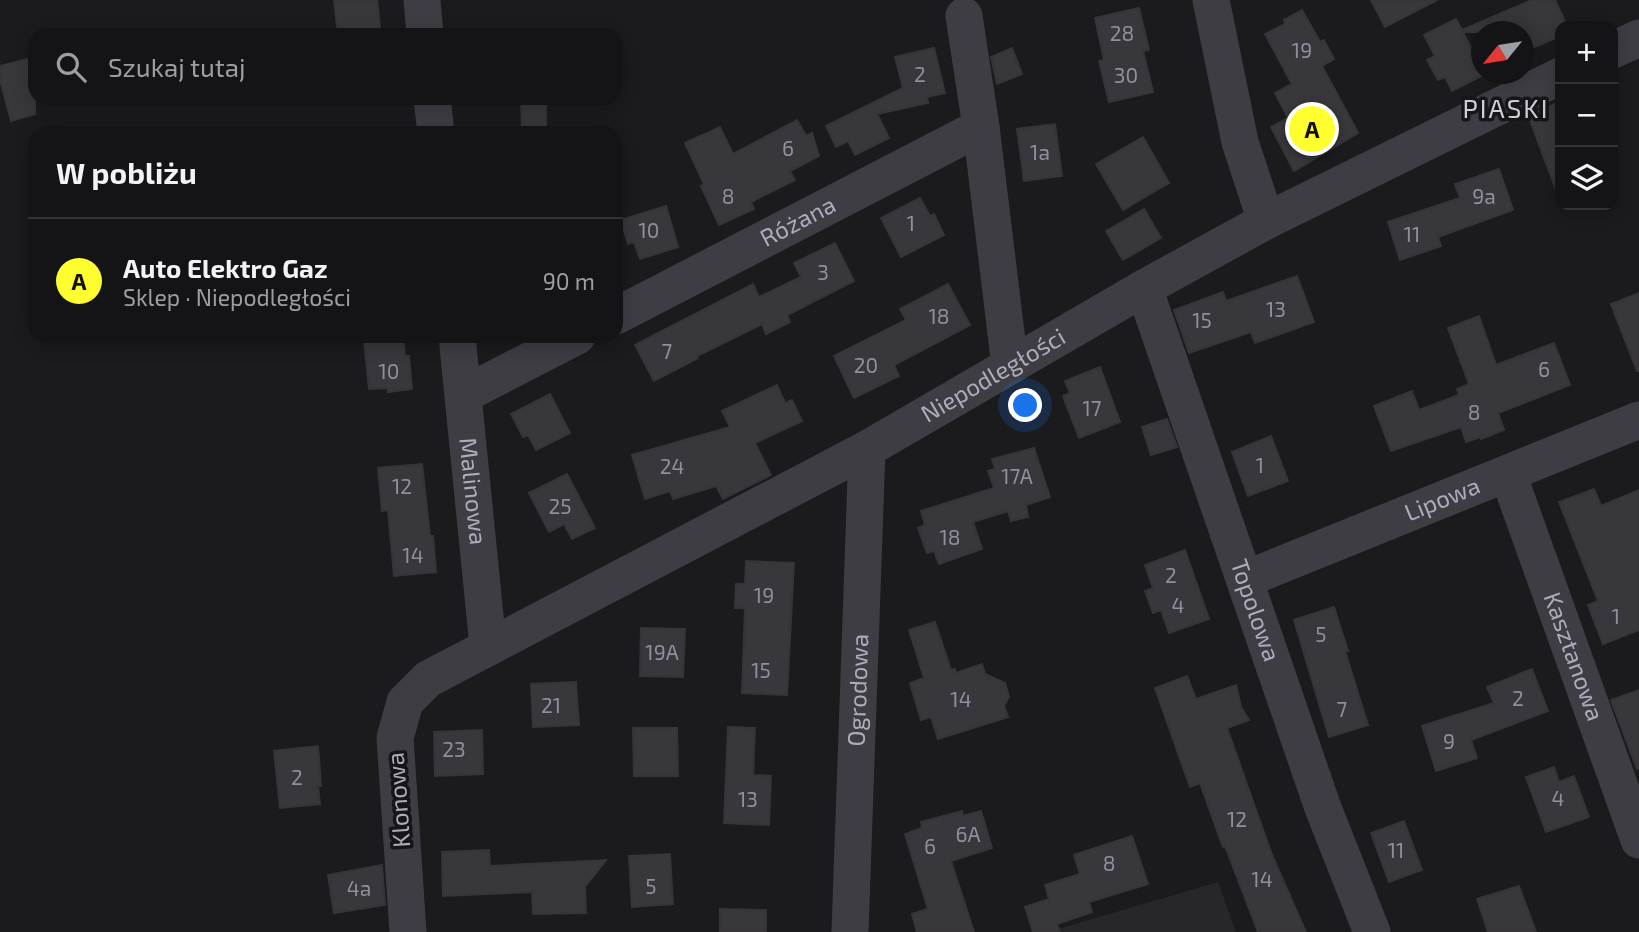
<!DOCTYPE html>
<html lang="pl">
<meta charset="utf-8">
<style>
body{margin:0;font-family:"Exo 2",sans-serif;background:#1d1d1f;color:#f1f3f6}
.controls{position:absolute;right:21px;top:21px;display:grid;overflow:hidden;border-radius:14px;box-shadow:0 4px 18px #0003}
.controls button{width:63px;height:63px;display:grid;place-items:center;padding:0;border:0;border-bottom:2px solid #333335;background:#141416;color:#f1f3f6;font:35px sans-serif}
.compass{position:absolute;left:1471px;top:21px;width:63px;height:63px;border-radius:50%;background:#141416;box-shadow:0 4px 18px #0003;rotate:240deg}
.you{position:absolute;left:1026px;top:406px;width:24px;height:24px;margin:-18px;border:5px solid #fff;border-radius:50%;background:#1a73e8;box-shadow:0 0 0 10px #1a73e833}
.badge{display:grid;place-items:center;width:46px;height:46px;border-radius:50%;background:#ffff30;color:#111;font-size:23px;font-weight:700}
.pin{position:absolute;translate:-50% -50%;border:4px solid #fff;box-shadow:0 2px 7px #0006}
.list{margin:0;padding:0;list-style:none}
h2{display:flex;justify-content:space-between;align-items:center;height:91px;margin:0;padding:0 28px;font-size:30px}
h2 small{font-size:23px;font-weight:400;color:#9d9ea1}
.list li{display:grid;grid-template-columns:46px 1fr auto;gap:21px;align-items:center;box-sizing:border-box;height:126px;padding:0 28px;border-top:2px solid #333335}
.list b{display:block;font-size:26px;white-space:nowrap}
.list p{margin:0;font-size:23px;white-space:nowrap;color:#9d9ea1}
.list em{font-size:23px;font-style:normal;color:#9d9ea1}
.icon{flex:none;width:38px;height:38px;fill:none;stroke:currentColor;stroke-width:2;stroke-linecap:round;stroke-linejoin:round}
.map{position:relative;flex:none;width:1639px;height:932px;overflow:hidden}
.search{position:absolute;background:#141416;box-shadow:0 4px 18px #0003;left:28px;top:28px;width:595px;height:77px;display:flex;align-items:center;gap:18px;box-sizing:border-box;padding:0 24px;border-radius:21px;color:#9d9ea1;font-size:26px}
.panel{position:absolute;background:#141416;box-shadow:0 4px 18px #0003;left:28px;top:126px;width:595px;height:217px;border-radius:21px}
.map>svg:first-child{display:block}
</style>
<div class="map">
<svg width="1639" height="932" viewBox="0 0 1639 932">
<rect width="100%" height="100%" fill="#1b1a1d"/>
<path fill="#27262a" d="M 1218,882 L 1236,932 L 1048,932 Z"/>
<path fill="#38373c" stroke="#363439" stroke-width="2" d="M 334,0 L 377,0 L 381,35 L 338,35 Z
M 1371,0 L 1437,0 L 1385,27 Z
M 1532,0 L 1555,0 L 1567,26 L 1560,26 L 1560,36 L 1523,52 L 1523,32 L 1463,32 L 1481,67 L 1481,74 L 1485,74 L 1452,91 L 1445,77 L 1438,80 L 1427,60 L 1435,56 L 1424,35 L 1456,19 L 1462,30 Z
M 1139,8 L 1149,50 L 1143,51 L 1153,92 L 1109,102 L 1099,61 L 1104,60 L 1095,18 Z
M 1302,10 L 1320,42 L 1324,40 L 1334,59 L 1322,66 L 1358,133 L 1294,171 L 1271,127 L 1288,118 L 1275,93 L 1292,84 L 1265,34 L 1285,24 L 1284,20 Z
M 934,48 L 945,93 L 927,97 L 928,103 L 877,114 L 889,138 L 855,155 L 848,141 L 836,147 L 826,126 L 903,88 L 895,57 Z
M 1012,48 L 1022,74 L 997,84 L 991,57 Z
M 35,57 L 35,114 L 11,121 L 0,80 L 0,66 Z
M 521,98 L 546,98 L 546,133 L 522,133 Z
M 1560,102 L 1560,194 L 1558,195 L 1528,115 Z
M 797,120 L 806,136 L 812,133 L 819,156 L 790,171 L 795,180 L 751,202 L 754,209 L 719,225 L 701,186 L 704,184 L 685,143 L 720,127 L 733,154 Z
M 1055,124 L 1062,176 L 1024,181 L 1017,129 Z
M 1143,137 L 1169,183 L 1123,210 L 1096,164 Z
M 1499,169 L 1513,210 L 1438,237 L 1441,246 L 1400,260 L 1388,222 L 1460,198 L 1455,184 Z
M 920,198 L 930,216 L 934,214 L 944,235 L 901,257 L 881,218 Z
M 666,206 L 678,247 L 640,259 L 634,242 L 628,244 L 621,220 Z
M 1144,209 L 1161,238 L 1123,260 L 1106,231 Z
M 835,243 L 854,281 L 787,315 L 790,322 L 766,334 L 762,324 L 697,356 L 698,358 L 654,381 L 635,345 L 753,284 L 759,297 L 801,277 L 794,263 Z
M 1297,276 L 1314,322 L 1255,343 L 1251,332 L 1189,353 L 1174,310 L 1223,292 L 1226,301 Z
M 948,284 L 970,325 L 894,365 L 899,376 L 854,398 L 834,356 L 906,320 L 900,309 Z
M 1639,293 L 1639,371 L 1637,371 L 1611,304 Z
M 1479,316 L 1496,365 L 1554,343 L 1570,385 L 1498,413 L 1504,430 L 1481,439 L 1481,437 L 1466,442 L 1461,427 L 1391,451 L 1374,406 L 1412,391 L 1419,410 L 1459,395 L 1457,389 L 1469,384 L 1448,328 Z
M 403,336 L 405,356 L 409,356 L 412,389 L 388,392 L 388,388 L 369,389 L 364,340 Z
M 1100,367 L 1120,422 L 1079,438 L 1063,396 L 1070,393 L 1065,381 Z
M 777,385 L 785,403 L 792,400 L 802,421 L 755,443 L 771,475 L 723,499 L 716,486 L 673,499 L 670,491 L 645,499 L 632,455 L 730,427 L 722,411 Z
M 550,394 L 570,433 L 536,450 L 528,435 L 523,437 L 511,414 Z
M 1167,419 L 1177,447 L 1151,455 L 1142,427 Z
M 1271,436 L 1288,481 L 1248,496 L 1232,452 Z
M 1034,448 L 1050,497 L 1026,505 L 1028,517 L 1011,521 L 1008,511 L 973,522 L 982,549 L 939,564 L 934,551 L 927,553 L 918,528 L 925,525 L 921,511 L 994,488 L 988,471 L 995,469 L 992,459 Z
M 422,464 L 430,536 L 433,536 L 436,572 L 394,576 L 388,510 L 382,511 L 378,468 Z
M 567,474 L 595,528 L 572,539 L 564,524 L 549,532 L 529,493 Z
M 1594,489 L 1601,506 L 1639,490 L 1639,630 L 1603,644 L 1588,605 L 1598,601 L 1559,502 Z
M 1185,550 L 1209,619 L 1169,633 L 1161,610 L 1153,613 L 1145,591 L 1153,588 L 1145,565 Z
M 746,561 L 794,563 L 787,695 L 742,693 L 745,608 L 735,608 L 736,584 L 745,584 Z
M 1334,607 L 1348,651 L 1345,651 L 1368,725 L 1329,737 L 1294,620 Z
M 935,622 L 951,670 L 955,669 L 956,673 L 982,664 L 985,674 L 1005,683 L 1009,697 L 1004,706 L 1008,717 L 938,739 L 931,717 L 921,720 L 910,683 L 924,678 L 909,630 Z
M 641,628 L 685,629 L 683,677 L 640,676 Z
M 1532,669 L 1548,711 L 1471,740 L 1477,758 L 1436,771 L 1422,726 L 1494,703 L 1487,687 Z
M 1187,676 L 1196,699 L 1236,685 L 1241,707 L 1249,720 L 1227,728 L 1272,855 L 1306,932 L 1258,932 L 1225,846 L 1223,847 L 1200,783 L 1190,787 L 1155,688 Z
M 576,682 L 579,725 L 533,727 L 531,684 Z
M 1639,690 L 1639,768 L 1637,769 L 1611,700 Z
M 728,727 L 755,728 L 753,775 L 771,776 L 769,825 L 724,823 Z
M 633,728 L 677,728 L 678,776 L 634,776 Z
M 482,730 L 483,774 L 435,776 L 434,732 Z
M 318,746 L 321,786 L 318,786 L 320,804 L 280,808 L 274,751 Z
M 1554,767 L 1559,782 L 1574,776 L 1589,817 L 1546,832 L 1526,777 Z
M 962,811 L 963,816 L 981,811 L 992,848 L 951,861 L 974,932 L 917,932 L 912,914 L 928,909 L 905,834 L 922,828 L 921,822 Z
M 1404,821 L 1422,870 L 1389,882 L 1371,833 Z
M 1132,836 L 1148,884 L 1089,902 L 1092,912 L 1057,924 L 1060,932 L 1033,932 L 1025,907 L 1049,899 L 1045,885 L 1080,874 L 1074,855 Z
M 489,850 L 490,866 L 606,860 L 585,887 L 586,913 L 533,914 L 532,892 L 443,896 L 442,852 Z
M 670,854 L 673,904 L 632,907 L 629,856 Z
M 382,865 L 385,905 L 334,913 L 328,875 Z
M 1519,886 L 1536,932 L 1488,932 L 1477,899 Z
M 720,909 L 766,910 L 766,932 L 720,932 Z"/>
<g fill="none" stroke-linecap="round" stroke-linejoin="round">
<g stroke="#3e3d44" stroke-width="37">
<path d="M 422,0 L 425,35"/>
<path d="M 1211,0 L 1240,142 L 1266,221"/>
<path d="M 964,16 L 981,127"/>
<path d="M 1613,50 L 1639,38"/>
<path d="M 432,98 L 436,133"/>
<path id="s1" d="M 1144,288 L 1323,808 L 1372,932"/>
<path id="s2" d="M 616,316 L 981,127 L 1010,366"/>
<path id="s3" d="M 457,336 L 488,646"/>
<path d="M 463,395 L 577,336"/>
<path id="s4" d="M 1508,474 L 1639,840"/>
<path id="s5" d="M 1246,579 L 1639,420"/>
<path id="s6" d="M 408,932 L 395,738 L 405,702 L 428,679 L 867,449 L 1144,288 L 1266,221 L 1560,76"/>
<path id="s7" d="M 850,932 L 867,449"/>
</g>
</g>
<g text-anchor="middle" stroke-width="7" stroke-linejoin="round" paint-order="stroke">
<g font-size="21" fill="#8f8f9d">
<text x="1122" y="41">28</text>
<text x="1302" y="58">19</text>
<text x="920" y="82">2</text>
<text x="1126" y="83">30</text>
<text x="788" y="156">6</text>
<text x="1040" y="160">1a</text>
<text x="728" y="204">8</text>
<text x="1484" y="204">9a</text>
<text x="911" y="231">1</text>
<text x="649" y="238">10</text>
<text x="1412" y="242">11</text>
<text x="823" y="280">3</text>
<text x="1276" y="317">13</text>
<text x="939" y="324">18</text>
<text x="1202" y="328">15</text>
<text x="667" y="359">7</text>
<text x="866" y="373">20</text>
<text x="1544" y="377">6</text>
<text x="389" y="379">10</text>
<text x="1092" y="416">17</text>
<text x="1474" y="420">8</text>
<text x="1260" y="473">1</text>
<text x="672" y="474">24</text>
<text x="1017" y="484">17A</text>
<text x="402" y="494">12</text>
<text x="560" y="514">25</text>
<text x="950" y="545">18</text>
<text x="413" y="563">14</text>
<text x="1171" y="583">2</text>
<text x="764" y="603">19</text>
<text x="1178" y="613">4</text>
<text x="1616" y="624">1</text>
<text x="1321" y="642">5</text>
<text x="662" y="660">19A</text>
<text x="761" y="678">15</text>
<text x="1518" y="706">2</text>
<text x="961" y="707">14</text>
<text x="551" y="713">21</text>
<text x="1342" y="717">7</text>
<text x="1449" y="749">9</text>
<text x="454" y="757">23</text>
<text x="297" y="785">2</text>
<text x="1558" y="806">4</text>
<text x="748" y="807">13</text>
<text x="1237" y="827">12</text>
<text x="968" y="842">6A</text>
<text x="930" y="854">6</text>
<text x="1396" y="858">11</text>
<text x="1109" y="871">8</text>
<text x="1262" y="887">14</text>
<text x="651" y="894">5</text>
<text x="359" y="896">4a</text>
</g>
<g font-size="24" fill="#acacbd" stroke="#161518">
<text dy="8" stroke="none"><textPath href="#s2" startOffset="205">Różana</textPath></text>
<text dy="8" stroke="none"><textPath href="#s6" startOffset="906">Niepodległości</textPath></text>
<text dy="8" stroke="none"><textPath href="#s3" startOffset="156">Malinowa</textPath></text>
<text dy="8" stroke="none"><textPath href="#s5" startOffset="212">Lipowa</textPath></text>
<text dy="8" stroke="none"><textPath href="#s1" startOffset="341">Topolowa</textPath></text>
<text dy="8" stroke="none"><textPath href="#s4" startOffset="194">Kasztanowa</textPath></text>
<text dy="8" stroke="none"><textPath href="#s7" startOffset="242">Ogrodowa</textPath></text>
<text transform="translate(399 800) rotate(-94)" y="8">Klonowa</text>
</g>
<g font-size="26" letter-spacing="2" fill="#cecdd9" stroke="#161518">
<text x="1506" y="118">PIASKI</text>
</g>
</g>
</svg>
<div class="controls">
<button>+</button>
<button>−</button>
<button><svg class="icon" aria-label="layers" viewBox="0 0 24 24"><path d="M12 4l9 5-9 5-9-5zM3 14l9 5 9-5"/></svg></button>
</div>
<svg class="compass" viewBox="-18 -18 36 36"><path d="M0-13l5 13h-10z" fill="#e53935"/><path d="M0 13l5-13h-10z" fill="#9d9ea1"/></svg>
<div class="you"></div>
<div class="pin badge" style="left:1312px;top:129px">A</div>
<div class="search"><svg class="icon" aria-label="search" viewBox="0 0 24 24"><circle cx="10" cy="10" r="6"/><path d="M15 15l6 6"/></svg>Szukaj tutaj</div>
<section class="panel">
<h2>W pobliżu<small></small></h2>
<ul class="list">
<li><span class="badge">A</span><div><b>Auto Elektro Gaz</b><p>Sklep · Niepodległości</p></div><em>90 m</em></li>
</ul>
</section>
</div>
